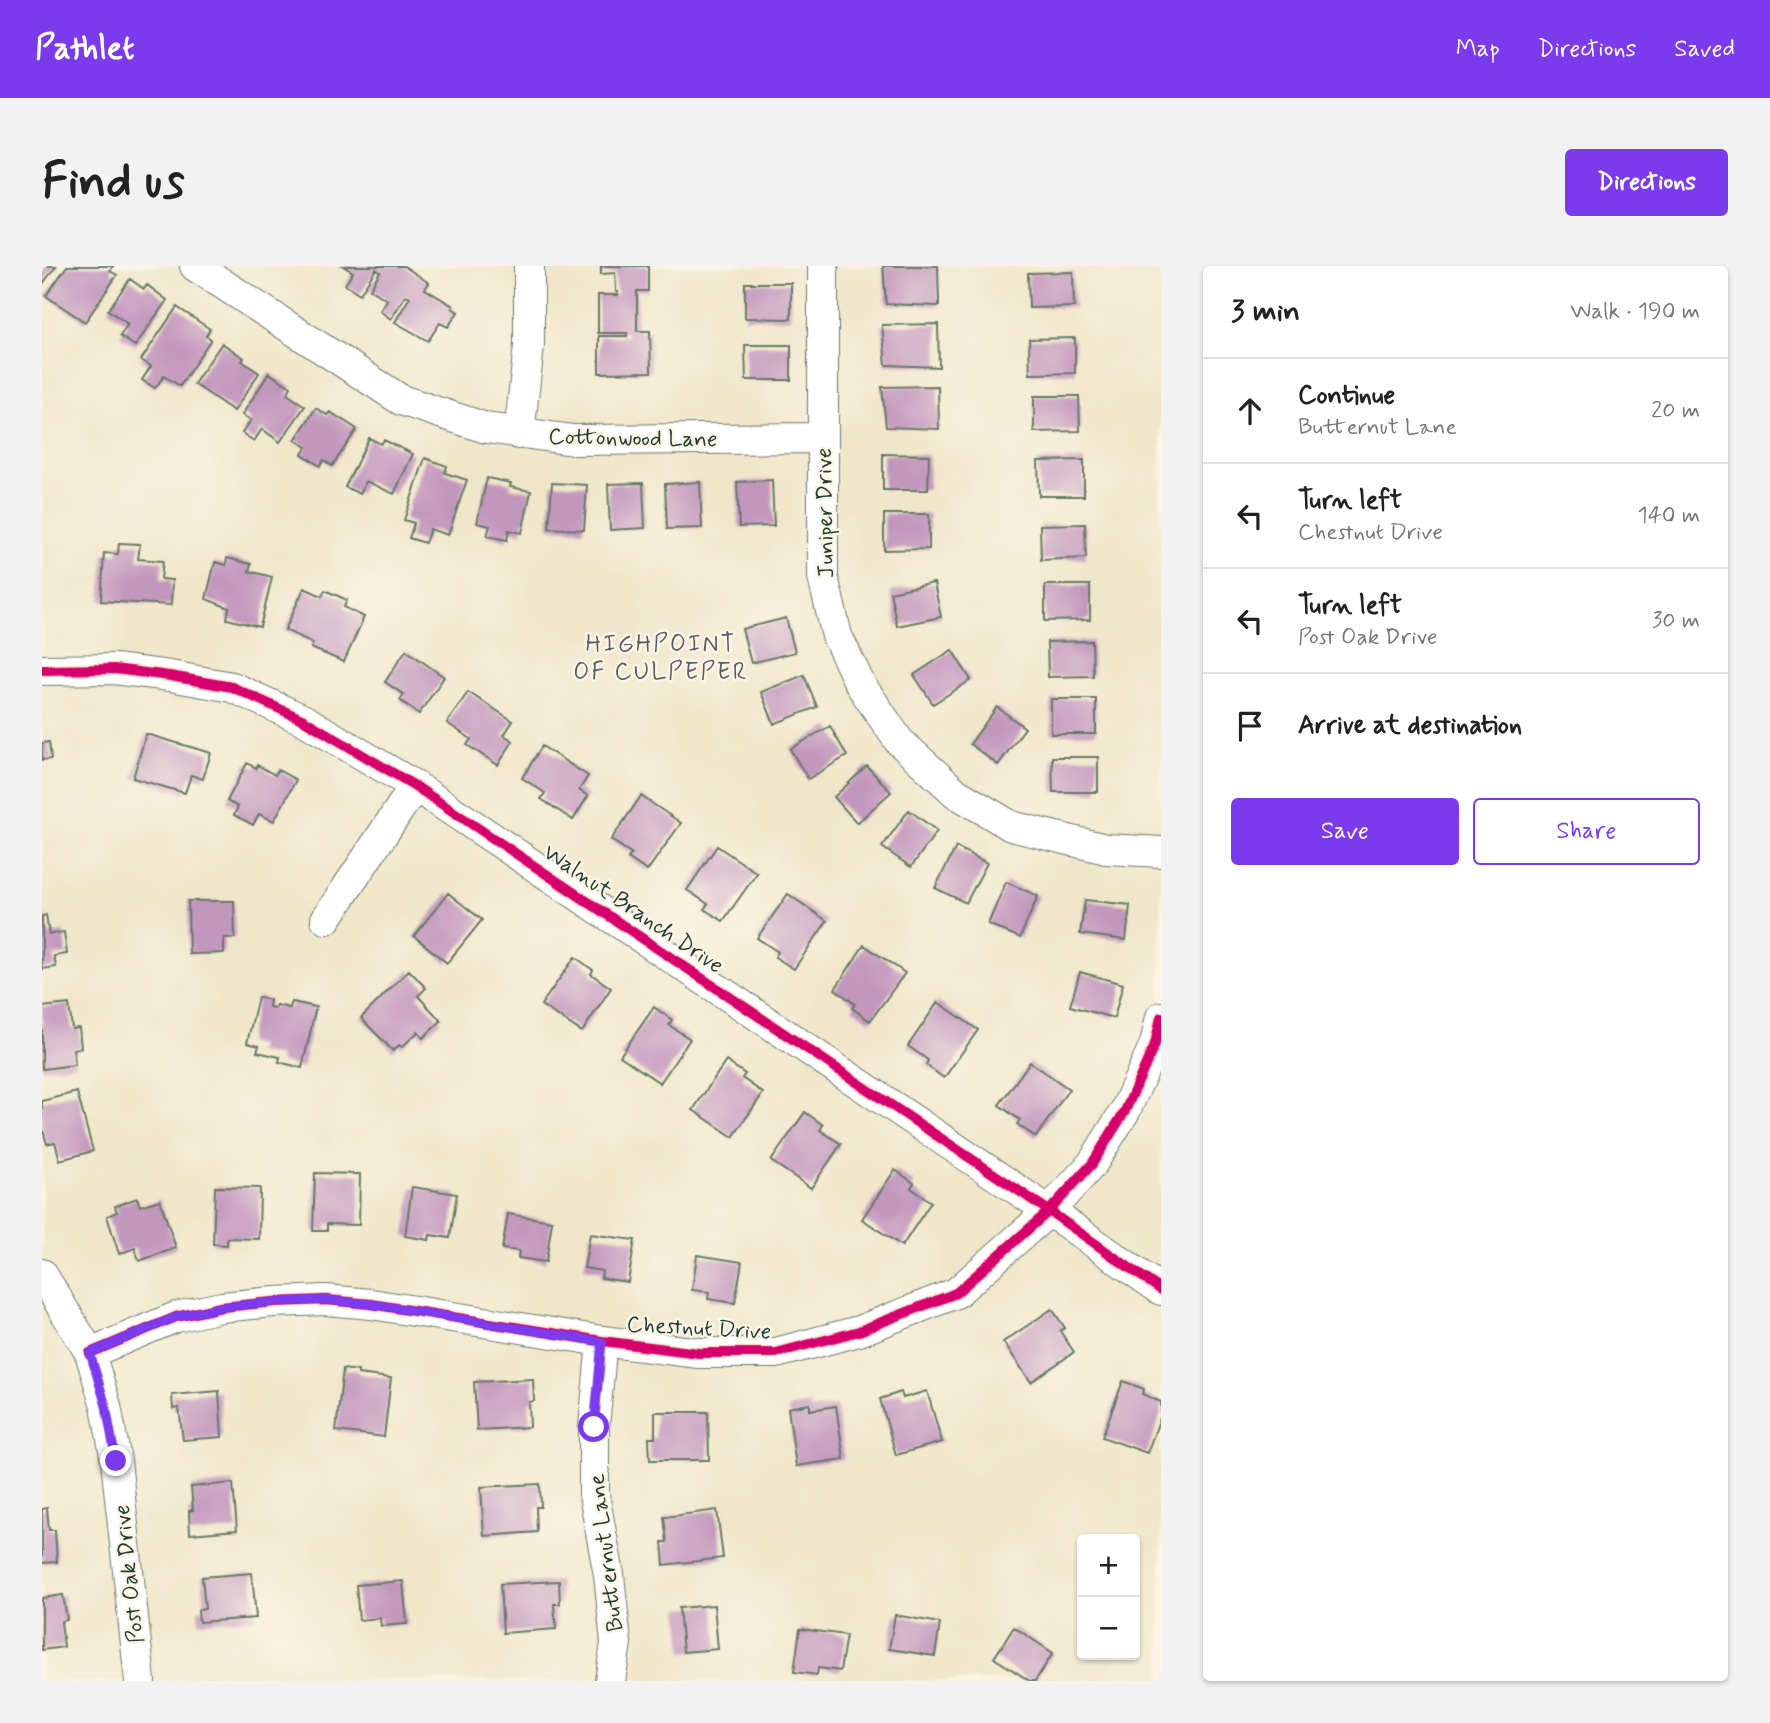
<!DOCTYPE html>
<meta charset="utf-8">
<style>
body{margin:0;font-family:Mynerve,sans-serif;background:#f2f2f2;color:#222}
.controls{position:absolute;right:21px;bottom:21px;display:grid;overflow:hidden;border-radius:7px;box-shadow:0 2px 5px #0004}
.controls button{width:63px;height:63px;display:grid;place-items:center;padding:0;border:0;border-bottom:2px solid #e0e0e0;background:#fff;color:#222;font:35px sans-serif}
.stop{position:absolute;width:21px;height:21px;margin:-16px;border:5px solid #7c3aed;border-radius:50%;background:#fff}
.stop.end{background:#7c3aed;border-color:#fff;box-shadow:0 2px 7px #0008}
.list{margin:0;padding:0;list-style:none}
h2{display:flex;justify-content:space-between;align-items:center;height:91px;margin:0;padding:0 28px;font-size:30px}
h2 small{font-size:23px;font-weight:400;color:#767676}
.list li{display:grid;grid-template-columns:46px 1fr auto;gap:21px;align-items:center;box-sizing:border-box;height:105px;padding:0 28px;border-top:2px solid #e0e0e0}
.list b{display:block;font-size:26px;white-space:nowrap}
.list p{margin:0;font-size:23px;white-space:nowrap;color:#767676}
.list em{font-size:23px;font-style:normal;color:#767676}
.actions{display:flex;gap:14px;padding:21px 28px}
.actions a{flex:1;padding:16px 0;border:2px solid #7c3aed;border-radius:7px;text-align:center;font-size:24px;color:#7c3aed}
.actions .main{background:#7c3aed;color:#fff}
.icon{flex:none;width:38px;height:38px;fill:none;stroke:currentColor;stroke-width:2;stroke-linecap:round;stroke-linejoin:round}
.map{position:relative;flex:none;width:1119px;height:1415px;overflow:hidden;border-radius:7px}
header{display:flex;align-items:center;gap:42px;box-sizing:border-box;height:98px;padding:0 35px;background:#7c3aed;color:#fff}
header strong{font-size:33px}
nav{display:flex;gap:38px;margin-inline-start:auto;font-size:24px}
.intro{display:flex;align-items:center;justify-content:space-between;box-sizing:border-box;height:168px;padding:0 42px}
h1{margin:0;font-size:49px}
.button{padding:18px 32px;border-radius:7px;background:#7c3aed;color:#fff;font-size:24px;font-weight:700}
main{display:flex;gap:42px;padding:0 42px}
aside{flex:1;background:#fff;border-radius:7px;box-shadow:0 2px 5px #0004}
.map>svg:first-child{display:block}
</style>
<header>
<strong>Pathlet</strong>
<nav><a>Map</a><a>Directions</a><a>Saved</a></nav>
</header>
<div class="intro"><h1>Find us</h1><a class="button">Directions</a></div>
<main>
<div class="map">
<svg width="1119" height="1415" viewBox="0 0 1119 1415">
<rect width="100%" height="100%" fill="#fcf5e5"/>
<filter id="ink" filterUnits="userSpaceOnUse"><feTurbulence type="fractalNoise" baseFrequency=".0143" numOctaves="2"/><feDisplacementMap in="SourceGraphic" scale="14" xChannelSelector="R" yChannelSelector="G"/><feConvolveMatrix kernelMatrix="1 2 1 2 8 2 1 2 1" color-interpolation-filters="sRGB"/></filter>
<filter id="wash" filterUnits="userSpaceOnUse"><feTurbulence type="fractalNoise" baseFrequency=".00686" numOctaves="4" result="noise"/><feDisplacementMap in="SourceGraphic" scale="28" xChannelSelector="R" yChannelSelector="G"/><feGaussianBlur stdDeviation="1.57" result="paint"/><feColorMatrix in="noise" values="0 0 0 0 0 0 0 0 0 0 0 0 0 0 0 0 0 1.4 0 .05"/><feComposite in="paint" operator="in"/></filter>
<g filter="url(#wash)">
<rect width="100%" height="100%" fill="#f0e7ca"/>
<g id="blocks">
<path fill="#c297be" d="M 0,0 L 14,0 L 0,19 Z
M 25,0 L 71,0 L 68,5 L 75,9 L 43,56 L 4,30 Z
M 301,0 L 362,0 L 387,17 L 383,23 L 411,40 L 410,42 L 416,46 L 406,61 L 398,57 L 386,75 L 353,56 L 368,31 L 364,29 L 349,53 L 338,45 L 345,34 L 328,23 L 338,6 L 334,3 L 318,28 L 303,19 L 311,6 Z
M 559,0 L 606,0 L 606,25 L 595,25 L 595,65 L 608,65 L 609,106 L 557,107 L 557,70 L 585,70 L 585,67 L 556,67 L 556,29 L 576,29 L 576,26 L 574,26 L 573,7 L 559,8 Z
M 841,0 L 896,0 L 897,40 L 844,38 Z
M 1031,6 L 1032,41 L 987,42 L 986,7 Z
M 88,13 L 102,23 L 105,19 L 125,34 L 93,80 L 78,70 L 86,58 L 66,44 Z
M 703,17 L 749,17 L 749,53 L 703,52 Z
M 135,41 L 168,63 L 164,70 L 169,73 L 138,120 L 122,110 L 113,122 L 100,114 L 109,100 L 99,94 Z
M 896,58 L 897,101 L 844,99 L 840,59 Z
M 1033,72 L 1033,107 L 988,108 L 987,73 Z
M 180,77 L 202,92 L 200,95 L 217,107 L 192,145 L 152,118 Z
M 703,79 L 749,79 L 749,114 L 704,114 Z
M 227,107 L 249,121 L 245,128 L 263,140 L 238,176 L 220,163 L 212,175 L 200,167 L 209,154 L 200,149 Z
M 896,120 L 897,163 L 844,161 L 840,121 Z
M 992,130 L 1037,130 L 1038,165 L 992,166 Z
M 274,142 L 285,149 L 288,146 L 315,163 L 290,200 L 282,194 L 278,200 L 260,188 L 265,181 L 253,174 Z
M 327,172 L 339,178 L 342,174 L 371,188 L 352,228 L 324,215 L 318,228 L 303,221 Z
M 841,188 L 887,189 L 886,224 L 841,224 Z
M 383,192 L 405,200 L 403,207 L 425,214 L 406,269 L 388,263 L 383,277 L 367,272 L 372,257 L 362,254 Z
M 1042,194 L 1042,230 L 997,230 L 996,195 Z
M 445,212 L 469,217 L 468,221 L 489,225 L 480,267 L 467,264 L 465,274 L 445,270 L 448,260 L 435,257 Z
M 730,214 L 732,260 L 697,261 L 695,216 Z
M 658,216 L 660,262 L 625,263 L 623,218 Z
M 510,217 L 545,219 L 542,264 L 507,262 Z
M 601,217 L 603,262 L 568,264 L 566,218 Z
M 842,248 L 887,248 L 887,283 L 842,284 Z
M 1043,258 L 1044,292 L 999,294 L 998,259 Z
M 77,277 L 98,278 L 96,293 L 121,295 L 119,313 L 130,314 L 129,339 L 59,335 L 62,287 L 76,288 Z
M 185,292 L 209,298 L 207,305 L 230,311 L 218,361 L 185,353 L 187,342 L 164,333 L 173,296 L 184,299 Z
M 892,317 L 899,351 L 855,360 L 848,326 Z
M 1003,319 L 1048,319 L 1048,354 L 1003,355 Z
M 262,322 L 280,330 L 283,324 L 305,334 L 302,341 L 322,351 L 302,396 L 269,382 L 271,377 L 243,364 Z
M 744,352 L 753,386 L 709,397 L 700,363 Z
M 1050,375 L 1051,410 L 1006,411 L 1005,376 Z
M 364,384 L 402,411 L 377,448 L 358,434 L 362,429 L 343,416 Z
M 910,384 L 929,414 L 891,438 L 872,409 Z
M 762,409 L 775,441 L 732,458 L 719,426 Z
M 426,426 L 471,455 L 462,469 L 471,475 L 456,499 L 425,479 L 429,473 L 405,457 Z
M 1009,433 L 1054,433 L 1054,468 L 1009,468 Z
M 955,441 L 983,462 L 956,499 L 928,478 Z
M 788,460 L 805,490 L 766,513 L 748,483 Z
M 104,468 L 169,487 L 161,513 L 149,509 L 143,527 L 91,512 Z
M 7,476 L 9,493 L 0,494 L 0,477 Z
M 500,480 L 546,510 L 537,524 L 546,530 L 531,554 L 499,533 L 503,527 L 480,512 Z
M 1010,491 L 1056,491 L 1056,526 L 1011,526 Z
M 205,497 L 214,502 L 215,499 L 233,509 L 236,504 L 254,514 L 232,555 L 217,548 L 211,559 L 192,549 L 196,541 L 185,535 Z
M 825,500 L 849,526 L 815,557 L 792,531 Z
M 599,530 L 639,557 L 605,605 L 586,592 L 590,588 L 569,574 Z
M 867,544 L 895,565 L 869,601 L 840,581 Z
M 675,580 L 715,607 L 681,655 L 662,643 L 666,638 L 645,624 Z
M 914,581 L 945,597 L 924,637 L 893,622 Z
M 964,616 L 996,630 L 978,672 L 946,658 Z
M 406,627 L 440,654 L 405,697 L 372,670 Z
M 746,628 L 785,655 L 752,703 L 733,691 L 736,686 L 715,672 Z
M 1043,634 L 1088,639 L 1084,674 L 1038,668 Z
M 146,635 L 192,635 L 193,672 L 182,672 L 182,687 L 147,688 Z
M 4,649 L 7,668 L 22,666 L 25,688 L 12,690 L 14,701 L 0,703 L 0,650 Z
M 822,679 L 863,707 L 828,755 L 810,742 L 813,738 L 793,723 Z
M 533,691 L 551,704 L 549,708 L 569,722 L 540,766 L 499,739 Z
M 367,704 L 384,722 L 376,730 L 399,755 L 381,772 L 376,766 L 360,781 L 357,779 L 351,785 L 319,752 Z
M 1038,706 L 1081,718 L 1072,752 L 1028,740 Z
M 216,731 L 228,734 L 227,741 L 233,742 L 234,739 L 248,742 L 250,736 L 274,741 L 260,802 L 237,796 L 238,791 L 215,786 L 217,780 L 205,777 Z
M 896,736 L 936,764 L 902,812 L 884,799 L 886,794 L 866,780 Z
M 27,738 L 30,763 L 37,762 L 39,782 L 31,783 L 33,799 L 0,803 L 0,741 Z
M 612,741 L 630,754 L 627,759 L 648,773 L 618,817 L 578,790 Z
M 684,795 L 703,808 L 700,812 L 721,827 L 691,871 L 651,844 Z
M 988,796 L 1027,823 L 994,871 L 975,858 L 978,854 L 957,839 Z
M 35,826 L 51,885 L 18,894 L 13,876 L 5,878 L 0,861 L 0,835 Z
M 763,846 L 781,859 L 778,864 L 799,878 L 769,922 L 729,895 Z
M 853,904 L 872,917 L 869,922 L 889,936 L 860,980 L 820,953 Z
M 273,907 L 318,908 L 317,959 L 285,958 L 285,965 L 271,965 Z
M 173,921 L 218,922 L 217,973 L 185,972 L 185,979 L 171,978 Z
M 370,921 L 415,928 L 408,972 L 388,969 L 387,974 L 363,970 Z
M 95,932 L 98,940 L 118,934 L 134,982 L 97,995 L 93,982 L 77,988 L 65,950 L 75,946 L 73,940 Z
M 466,948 L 510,955 L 504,996 L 476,992 L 477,985 L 460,983 Z
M 548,968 L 593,974 L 586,1016 L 559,1012 L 560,1005 L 542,1002 Z
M 655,989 L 700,996 L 693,1037 L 666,1033 L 667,1026 L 650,1024 Z
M 1010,1043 L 1023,1062 L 1018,1065 L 1032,1086 L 989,1116 L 961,1076 Z
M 301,1103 L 316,1105 L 316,1108 L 349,1112 L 342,1171 L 294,1165 Z
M 491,1113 L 492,1135 L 487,1136 L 488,1161 L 435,1164 L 432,1116 Z
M 1081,1115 L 1102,1123 L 1100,1128 L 1119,1136 L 1119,1149 L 1105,1187 L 1060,1171 Z
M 177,1125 L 180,1171 L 141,1174 L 137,1142 L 131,1143 L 130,1129 Z
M 885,1125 L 900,1176 L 854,1189 L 838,1133 L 859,1126 L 861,1132 Z
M 768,1138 L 768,1144 L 794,1140 L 802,1193 L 754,1200 L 746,1142 Z
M 613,1146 L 666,1146 L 667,1194 L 608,1194 L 607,1172 L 613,1172 Z
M 191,1217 L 195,1264 L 148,1268 L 147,1245 L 151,1244 L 149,1221 Z
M 498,1218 L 499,1241 L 494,1241 L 495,1266 L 442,1270 L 439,1221 Z
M 5,1242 L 7,1264 L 13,1264 L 15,1296 L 0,1297 L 0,1243 Z
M 675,1244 L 681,1292 L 622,1299 L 620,1276 L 625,1276 L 622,1251 Z
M 210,1307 L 214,1352 L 157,1356 L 156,1344 L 163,1343 L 160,1311 Z
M 361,1315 L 365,1358 L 339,1360 L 338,1352 L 317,1354 L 314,1319 Z
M 517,1315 L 518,1338 L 512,1338 L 514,1363 L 461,1367 L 458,1318 Z
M 21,1329 L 25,1354 L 19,1355 L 22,1381 L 0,1384 L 0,1332 Z
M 672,1339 L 676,1383 L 641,1386 L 637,1342 Z
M 853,1349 L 898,1357 L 893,1390 L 847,1383 Z
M 972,1361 L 1011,1387 L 993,1415 L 988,1415 L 952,1392 Z
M 758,1363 L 804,1369 L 798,1405 L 776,1402 L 775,1409 L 752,1406 Z"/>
</g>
</g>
<g filter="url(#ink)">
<use href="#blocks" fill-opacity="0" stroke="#687868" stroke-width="2"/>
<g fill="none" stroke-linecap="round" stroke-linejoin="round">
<g stroke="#687868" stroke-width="32">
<path id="street" d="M 153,0 L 359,134 L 444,162 L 531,174 L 780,172
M 781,0 L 781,311 L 795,370 L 818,418 L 857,475 L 914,527 L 969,560 L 1064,583 L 1119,586
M 477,168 L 487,80 L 487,0
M 0,404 L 72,403 L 128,410 L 190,421 L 262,454 L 373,520 L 1007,945 L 1119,1024
M 284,653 L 373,520
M 0,1008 L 48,1087 L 64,1140 L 74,1195 L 98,1415
M 560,1075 L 552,1161 L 552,1229 L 567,1309 L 574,1377 L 568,1415
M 48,1087 L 134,1051 L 179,1041 L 232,1036 L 284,1034 L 329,1038 L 560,1075 L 657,1087 L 734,1087 L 817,1065 L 914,1027 L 1007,945 L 1050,898 L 1083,845 L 1113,778 L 1119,751"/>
</g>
<use href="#street" stroke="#fff" stroke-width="30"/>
<g stroke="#fcf5e5" stroke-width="15">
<path id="cycleway" d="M 0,404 L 72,403 L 128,410 L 190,421 L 262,454 L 373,520 L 1007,945 L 1119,1024
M 48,1087 L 134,1051 L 179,1041 L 232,1036 L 284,1034 L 329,1038 L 560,1075 L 657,1087 L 734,1087 L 817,1065 L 914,1027 L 1007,945 L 1050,898 L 1083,845 L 1113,778 L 1119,751"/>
</g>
<use href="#cycleway" stroke="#d6006c" stroke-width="10"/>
</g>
</g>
<g fill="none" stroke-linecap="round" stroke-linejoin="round" filter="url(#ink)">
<path stroke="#7c3aed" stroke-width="9" d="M 74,1195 L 64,1140 L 48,1087 L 134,1051 L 179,1041 L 232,1036 L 284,1034 L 329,1038 L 560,1076 L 552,1161"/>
</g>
<g text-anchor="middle" stroke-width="5" stroke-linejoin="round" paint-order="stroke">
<g font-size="23" fill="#1f3d34" stroke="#fcf5e5">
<text transform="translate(591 171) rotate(1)" y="8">Cottonwood Lane</text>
<text transform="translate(782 247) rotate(-91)" y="8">Juniper Drive</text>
<text transform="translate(592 642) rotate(34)" y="8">Walnut Branch Drive</text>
<text transform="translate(657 1061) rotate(3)" y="8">Chestnut Drive</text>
<text transform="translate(563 1287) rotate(-97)" y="8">Butternut Lane</text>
<text transform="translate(86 1308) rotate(-96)" y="8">Post Oak Drive</text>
</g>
<g font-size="24" letter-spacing="2" fill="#585c64" stroke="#fcf5e5">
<text x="619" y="385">HIGHPOINT<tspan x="619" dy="28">OF CULPEPER</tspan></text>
</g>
</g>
</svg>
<div class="controls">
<button>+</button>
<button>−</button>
</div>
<div class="stop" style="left:552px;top:1161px"></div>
<div class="stop end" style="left:74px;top:1195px"></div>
</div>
<aside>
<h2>3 min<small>Walk · 190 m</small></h2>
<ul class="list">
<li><svg class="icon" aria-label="ahead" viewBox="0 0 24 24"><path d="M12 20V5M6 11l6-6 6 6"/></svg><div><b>Continue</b><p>Butternut Lane</p></div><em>20 m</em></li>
<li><svg class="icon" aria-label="left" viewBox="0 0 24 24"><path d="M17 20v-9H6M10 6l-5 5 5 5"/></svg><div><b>Turn left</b><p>Chestnut Drive</p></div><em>140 m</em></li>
<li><svg class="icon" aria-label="left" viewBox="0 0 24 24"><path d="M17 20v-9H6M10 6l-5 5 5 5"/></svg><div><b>Turn left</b><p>Post Oak Drive</p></div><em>30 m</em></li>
<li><svg class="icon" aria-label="arrive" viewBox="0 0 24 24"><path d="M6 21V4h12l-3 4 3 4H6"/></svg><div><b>Arrive at destination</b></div></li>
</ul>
<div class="actions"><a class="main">Save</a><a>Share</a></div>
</aside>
</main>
